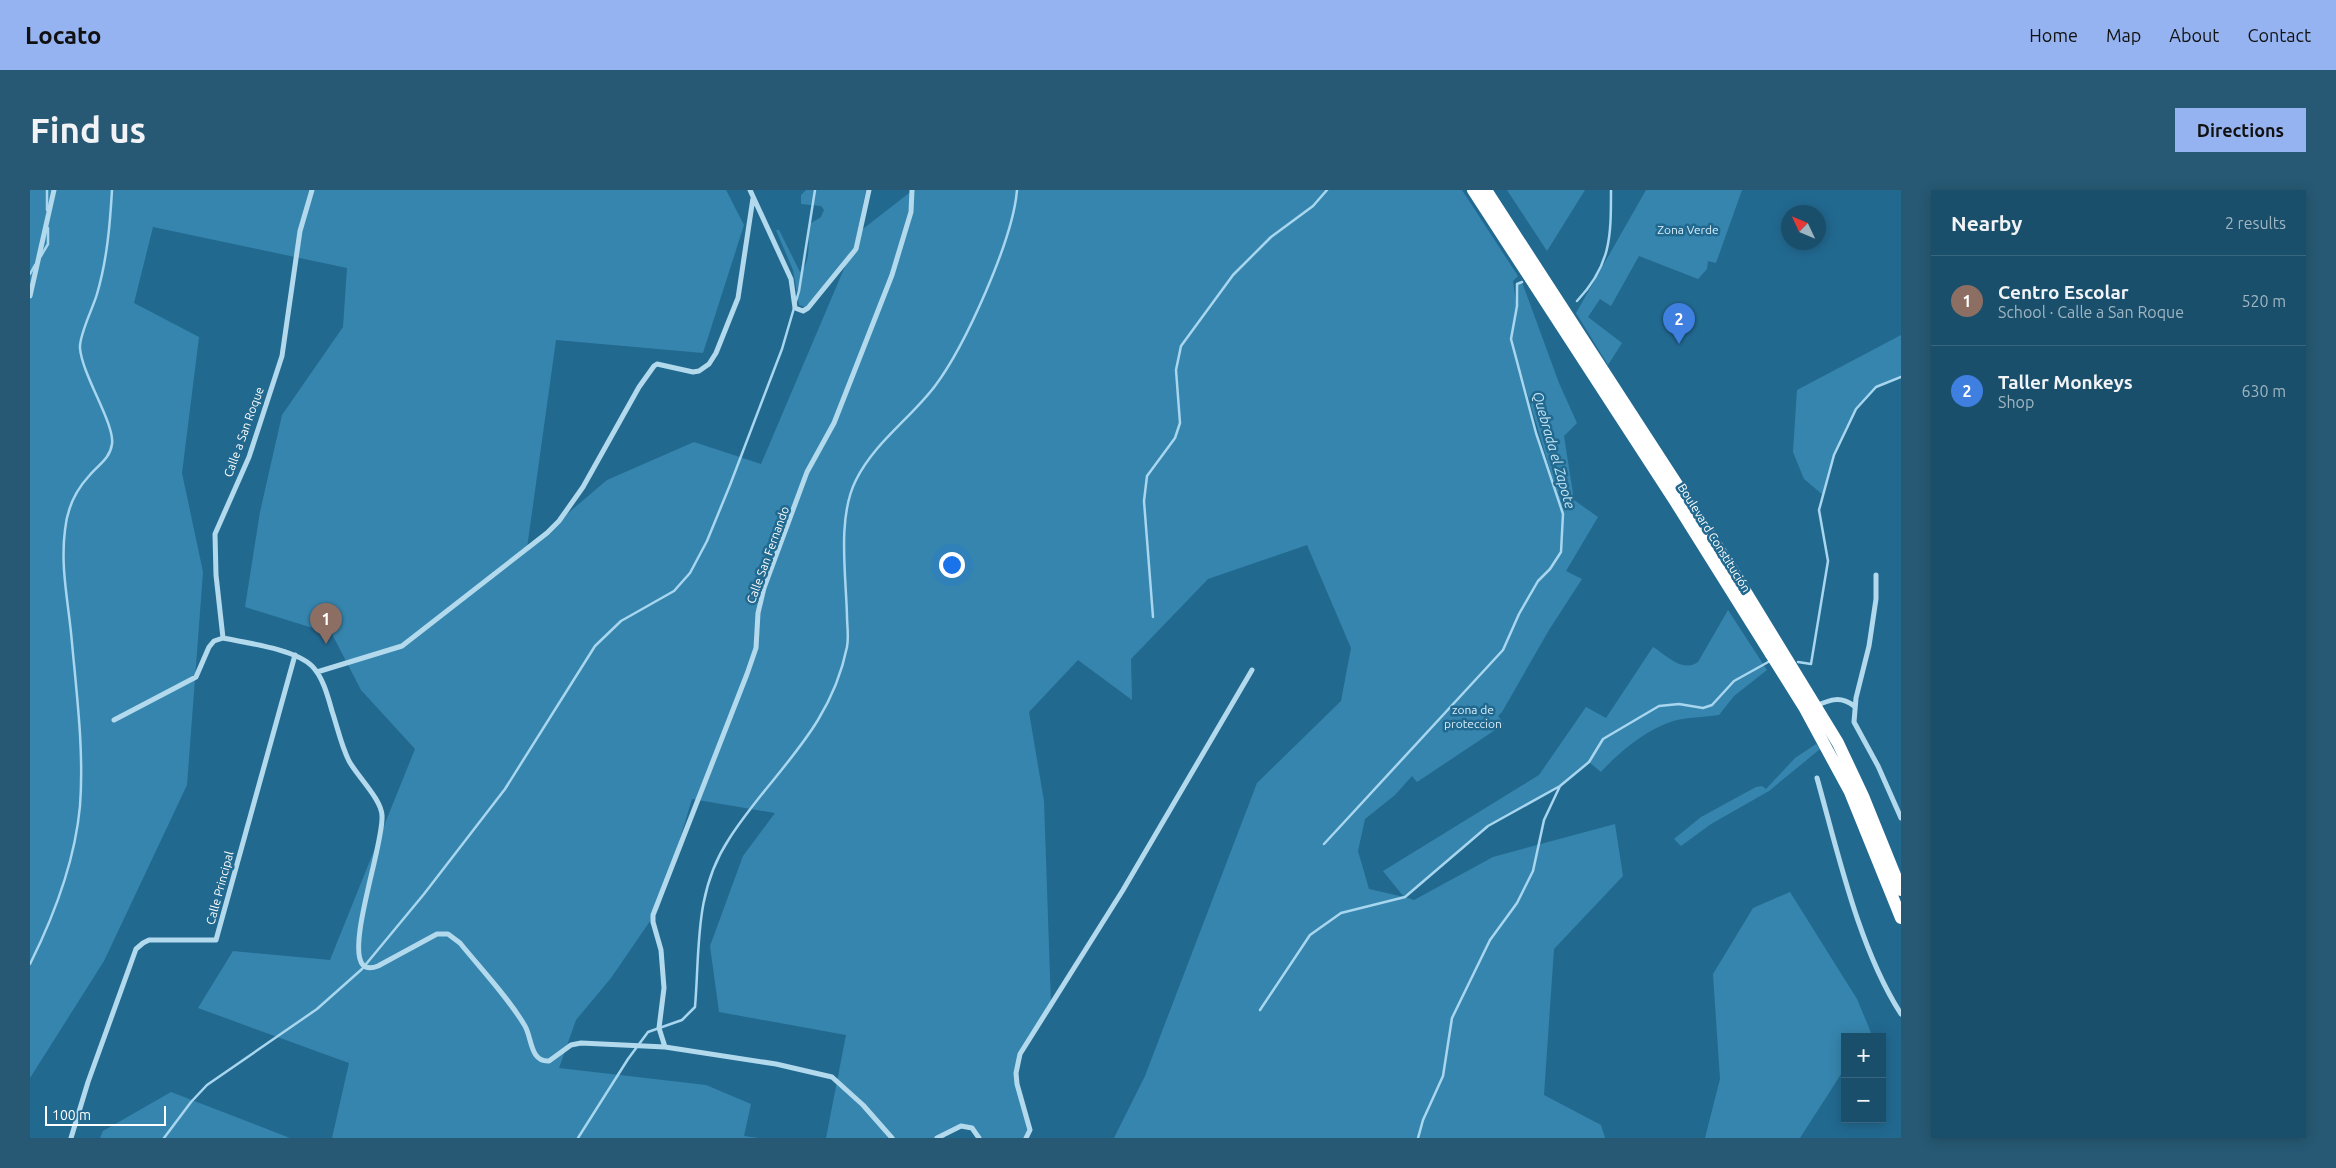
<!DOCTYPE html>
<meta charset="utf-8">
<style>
body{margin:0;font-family:Ubuntu,sans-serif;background:#275974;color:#f1f3f6}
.controls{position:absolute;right:15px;bottom:15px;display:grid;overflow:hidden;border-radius:0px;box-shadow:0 2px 12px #0003}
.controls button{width:45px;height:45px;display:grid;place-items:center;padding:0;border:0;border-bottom:1px solid #38667f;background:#1a4f6c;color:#f1f3f6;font:25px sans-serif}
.compass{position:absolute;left:1751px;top:15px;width:45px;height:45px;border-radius:50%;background:#1a4f6c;box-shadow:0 2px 12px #0003;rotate:314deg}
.scale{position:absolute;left:15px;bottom:12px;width:121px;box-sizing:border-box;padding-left:5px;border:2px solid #fff;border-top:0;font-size:14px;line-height:18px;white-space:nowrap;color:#fff;-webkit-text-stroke:4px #226990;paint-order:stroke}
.you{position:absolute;left:921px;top:374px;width:18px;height:18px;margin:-12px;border:4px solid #fff;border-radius:50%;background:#1a73e8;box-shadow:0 0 0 8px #1a73e833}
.badge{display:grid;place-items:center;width:32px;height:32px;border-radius:50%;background:#95b2f1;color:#fff;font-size:16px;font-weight:700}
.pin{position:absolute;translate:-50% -41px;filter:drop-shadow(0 1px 2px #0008)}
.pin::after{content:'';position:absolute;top:26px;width:18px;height:15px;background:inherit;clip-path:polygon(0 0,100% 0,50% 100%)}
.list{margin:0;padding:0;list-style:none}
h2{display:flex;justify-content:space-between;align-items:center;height:65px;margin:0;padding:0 20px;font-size:21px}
h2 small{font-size:16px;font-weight:400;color:#9fb5c2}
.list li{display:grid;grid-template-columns:32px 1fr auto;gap:15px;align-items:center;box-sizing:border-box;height:90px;padding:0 20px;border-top:1px solid #38667f}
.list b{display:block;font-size:19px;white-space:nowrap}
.list p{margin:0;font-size:16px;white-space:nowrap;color:#9fb5c2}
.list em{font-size:16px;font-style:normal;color:#9fb5c2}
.map{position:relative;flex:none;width:1871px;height:948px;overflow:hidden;border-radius:0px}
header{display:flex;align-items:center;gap:30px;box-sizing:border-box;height:70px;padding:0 25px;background:#95b2f1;color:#111}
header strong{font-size:24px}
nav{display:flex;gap:28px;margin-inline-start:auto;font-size:18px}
.intro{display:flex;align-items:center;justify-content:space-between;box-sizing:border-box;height:120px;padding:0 30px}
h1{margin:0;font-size:35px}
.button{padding:12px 22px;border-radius:0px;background:#95b2f1;color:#111;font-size:18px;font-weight:700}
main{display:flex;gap:30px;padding:0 30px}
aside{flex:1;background:#1a4f6c;border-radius:0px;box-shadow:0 2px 12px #0003}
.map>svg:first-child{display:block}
</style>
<header>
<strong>Locato</strong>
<nav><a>Home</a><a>Map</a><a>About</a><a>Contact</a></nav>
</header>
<div class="intro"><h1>Find us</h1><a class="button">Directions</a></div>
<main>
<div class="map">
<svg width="1871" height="948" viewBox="0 0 1871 948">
<rect width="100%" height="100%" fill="#226990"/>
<path fill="#3685ae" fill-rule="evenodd" d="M 0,0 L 696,0 L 714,35 L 673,163 L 526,150 L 497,358 L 577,290 L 664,252 L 731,274 L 819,67 L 779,114 L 775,117 L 769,115 L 763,80 L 746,40 L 749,40 L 770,82 C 782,72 778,48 778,35 L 791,27 L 794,20 L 791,16 L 771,14 L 771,5 L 776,0 L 836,0 L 826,48 L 829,42 L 883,0 L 1432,0 L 1488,86 L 1483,91 L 1486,112 L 1487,94 L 1492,92 L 1529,193 L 1547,233 L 1534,246 L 1544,310 L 1568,327 L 1536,381 L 1552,389 L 1519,440 L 1472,522 L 1468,526 L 1474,534 L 1387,592 L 1382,586 L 1365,605 L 1335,629 L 1328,661 L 1339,699 L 1374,707 L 1353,681 L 1509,585 L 1556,517 L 1576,528 L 1623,457 C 1636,465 1652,483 1668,472 L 1698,420 L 1737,480 L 1704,506 L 1689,525 C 1675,527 1661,527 1647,530 C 1619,537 1589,562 1571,582 L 1559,572 L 1530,596 L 1458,636 L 1375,707 L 1384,710 L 1463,667 L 1585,634 L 1593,686 L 1524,759 L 1514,905 L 1571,935 L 1575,948 L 1084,948 L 1115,886 L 1227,593 L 1311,511 L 1321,458 L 1277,355 L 1178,389 L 1101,469 L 1102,510 L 1048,470 L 999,522 L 1014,611 L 1021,815 L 990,864 L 986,883 L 1000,940 L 996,948 L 949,948 C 938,933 930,936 915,942 L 915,948 L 796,948 L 816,845 L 689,822 L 680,756 L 713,666 L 745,623 L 662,609 L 629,718 L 581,788 L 546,830 L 529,878 L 676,895 L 721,914 L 714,946 L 729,948 L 302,948 L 319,873 L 168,818 L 203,761 L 300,770 L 385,559 L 331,500 L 302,444 L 215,417 L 230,322 L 252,225 L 313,137 L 317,78 L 123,37 L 104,113 L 169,147 L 152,283 L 173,382 L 157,595 L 74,771 L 0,888 ZM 1487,169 L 1533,324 L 1532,332 L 1532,324 L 1505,244 Z
M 1477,0 L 1555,0 L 1517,61 Z
M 1616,0 L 1712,0 L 1686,73 L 1678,71 L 1677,79 L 1668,89 L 1609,66 L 1581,116 L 1570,109 L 1558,127 L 1592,153 L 1578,175 L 1546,123 Z
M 1871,145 L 1871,187 C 1863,190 1853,193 1846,198 C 1815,222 1803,269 1793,305 L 1774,289 L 1763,262 L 1767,200 Z
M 1786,554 L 1790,559 L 1739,601 L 1681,634 L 1651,656 L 1644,649 L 1671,627 L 1726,597 L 1732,596 L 1736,599 L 1765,568 Z
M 1760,702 L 1827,809 L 1842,845 L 1815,847 L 1815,878 L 1770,948 L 1675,948 L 1690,889 L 1683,784 L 1723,718 Z
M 141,902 L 260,948 L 70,948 L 73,941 Z"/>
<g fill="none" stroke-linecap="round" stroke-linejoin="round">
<path stroke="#a7d6ee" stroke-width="2.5" d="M 17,0 L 17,20
M 11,66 L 18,54 L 18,38
M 0,84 L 5,75
M 1547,111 C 1581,75 1581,47 1581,0
M 1123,427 L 1114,311 L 1117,286 L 1145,248 L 1150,233 L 1146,180 L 1151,156 L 1203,85 L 1241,47 L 1283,16 L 1297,0
M 1768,472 L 1781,474 L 1798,371 L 1789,320 L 1804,265 L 1826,219 L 1846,197 L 1871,187
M 1294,654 L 1473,460 L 1489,424 L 1508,391 L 1520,379 L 1531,362 L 1533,324 L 1506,243 L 1481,149 L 1487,116 L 1487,94 L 1492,92
M 0,774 C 24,726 45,670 50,616 C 54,562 47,507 42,453 C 39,415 30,379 35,340 C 37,320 45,301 59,286 C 68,275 80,269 82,254 C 85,234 52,185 50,158 C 49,145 63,118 67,104 C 77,70 80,35 82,0
M 1230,820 L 1280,745 L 1311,723 L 1375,707 L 1458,636 L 1530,596 L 1559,572 L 1573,549 L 1629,516 L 1649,514 L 1673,518 L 1682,515 L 1704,491 L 1740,471
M 134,948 L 161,912 L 177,895 L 287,819 L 332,779 L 394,704 L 475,599 L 565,456 L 591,431 L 644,401 L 660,383 L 677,351 L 700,295 L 752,159 L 769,101 L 785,0
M 548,948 L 598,869 L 618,842 L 652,830 L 665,817 C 670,758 664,702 699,649 C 742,582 800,541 817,457 C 819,447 817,436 817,426 C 816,385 807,327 826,290 C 845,252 880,229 905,196 C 935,156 983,50 987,0
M 1388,948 L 1393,930 L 1413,886 L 1422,828 L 1460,750 L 1487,713 L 1503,681 L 1514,630 L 1530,596"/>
<path stroke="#b3d9ed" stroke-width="5" d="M 282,0 L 270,41 L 252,166 L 219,267 L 185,344 L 186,385 L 193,448 C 217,453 265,459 282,476 C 293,487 298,507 302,521 C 308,539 311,555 319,571 C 328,587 352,610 352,626 C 354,653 316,757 333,775 C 337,779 343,778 348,776 L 407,744 L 418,744 L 430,753 C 451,779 478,807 495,836 C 502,848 500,872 519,871 L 541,855 L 551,853 L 635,857 L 746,874 L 802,887 L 833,915 L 862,948
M 720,0 L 761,89 L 765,118 L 773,121 L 778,118 L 826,59 L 839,0
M 0,106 L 24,0
M 1846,385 L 1846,409 L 1839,456 L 1826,508 L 1824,532 L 1848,576 L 1871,628
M 287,482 L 372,456 L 517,343 L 529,331 L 553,297 L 609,197 L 624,176 L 627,174 L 663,182 L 669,181 L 679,174 L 686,163 L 708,108 L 723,8
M 1786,516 C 1801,509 1811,506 1824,516
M 84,530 L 166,487 L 179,457 L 184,451 L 193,448
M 1787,588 C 1808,663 1829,759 1871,824
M 635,857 L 629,838 L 634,798 L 631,760 L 623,732 L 623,725 L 717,484 L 726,458 L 728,423 L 734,398 L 777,282 L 804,233 L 862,85 L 881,22 L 882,0
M 41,948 L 58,892 L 106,759 L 113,753 L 119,750 L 186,750 L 265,465
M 907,948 L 931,936 L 942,938 L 949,948
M 996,948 L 1000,940 L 987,894 L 986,883 L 990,864 L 1093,700 L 1222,480"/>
<path stroke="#fff" stroke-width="12" d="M 1443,0 L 1645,311 L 1774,517 L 1820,602 L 1871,728
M 1456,0 L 1698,373 L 1808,553 L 1833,606 L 1871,700"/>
</g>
<g text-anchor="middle" stroke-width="5" stroke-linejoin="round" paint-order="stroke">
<g font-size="12" fill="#d8eef9" stroke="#226990">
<text x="1658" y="44">Zona Verde</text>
<text x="1443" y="524">zona de<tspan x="1443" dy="14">proteccion</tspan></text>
</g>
<g font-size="12" fill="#fff" stroke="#226990">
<text transform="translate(214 242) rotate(-70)" y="4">Calle a San Roque</text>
<text transform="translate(1684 348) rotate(58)" y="4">Boulevard Constitución</text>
<text transform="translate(738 365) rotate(-70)" y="4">Calle San Fernando</text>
<text transform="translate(190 698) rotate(-75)" y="4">Calle Principal</text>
</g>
<g font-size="14" font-style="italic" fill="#c5e5f4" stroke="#226990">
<text transform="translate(1524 260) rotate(74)" y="5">Quebrada el Zapote</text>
</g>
</g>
</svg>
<div class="controls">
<button>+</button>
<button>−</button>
</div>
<svg class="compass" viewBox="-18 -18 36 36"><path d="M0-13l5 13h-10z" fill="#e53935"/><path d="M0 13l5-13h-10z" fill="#9fb5c2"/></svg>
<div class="scale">100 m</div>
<div class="you"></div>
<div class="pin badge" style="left:296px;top:454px;background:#8d6e63">1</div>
<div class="pin badge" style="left:1649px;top:154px;background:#3f7fe0">2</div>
</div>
<aside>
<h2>Nearby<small>2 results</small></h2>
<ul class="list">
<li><span class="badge" style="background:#8d6e63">1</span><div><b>Centro Escolar</b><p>School · Calle a San Roque</p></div><em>520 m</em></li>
<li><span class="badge" style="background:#3f7fe0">2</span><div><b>Taller Monkeys</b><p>Shop</p></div><em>630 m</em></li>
</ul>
</aside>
</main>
